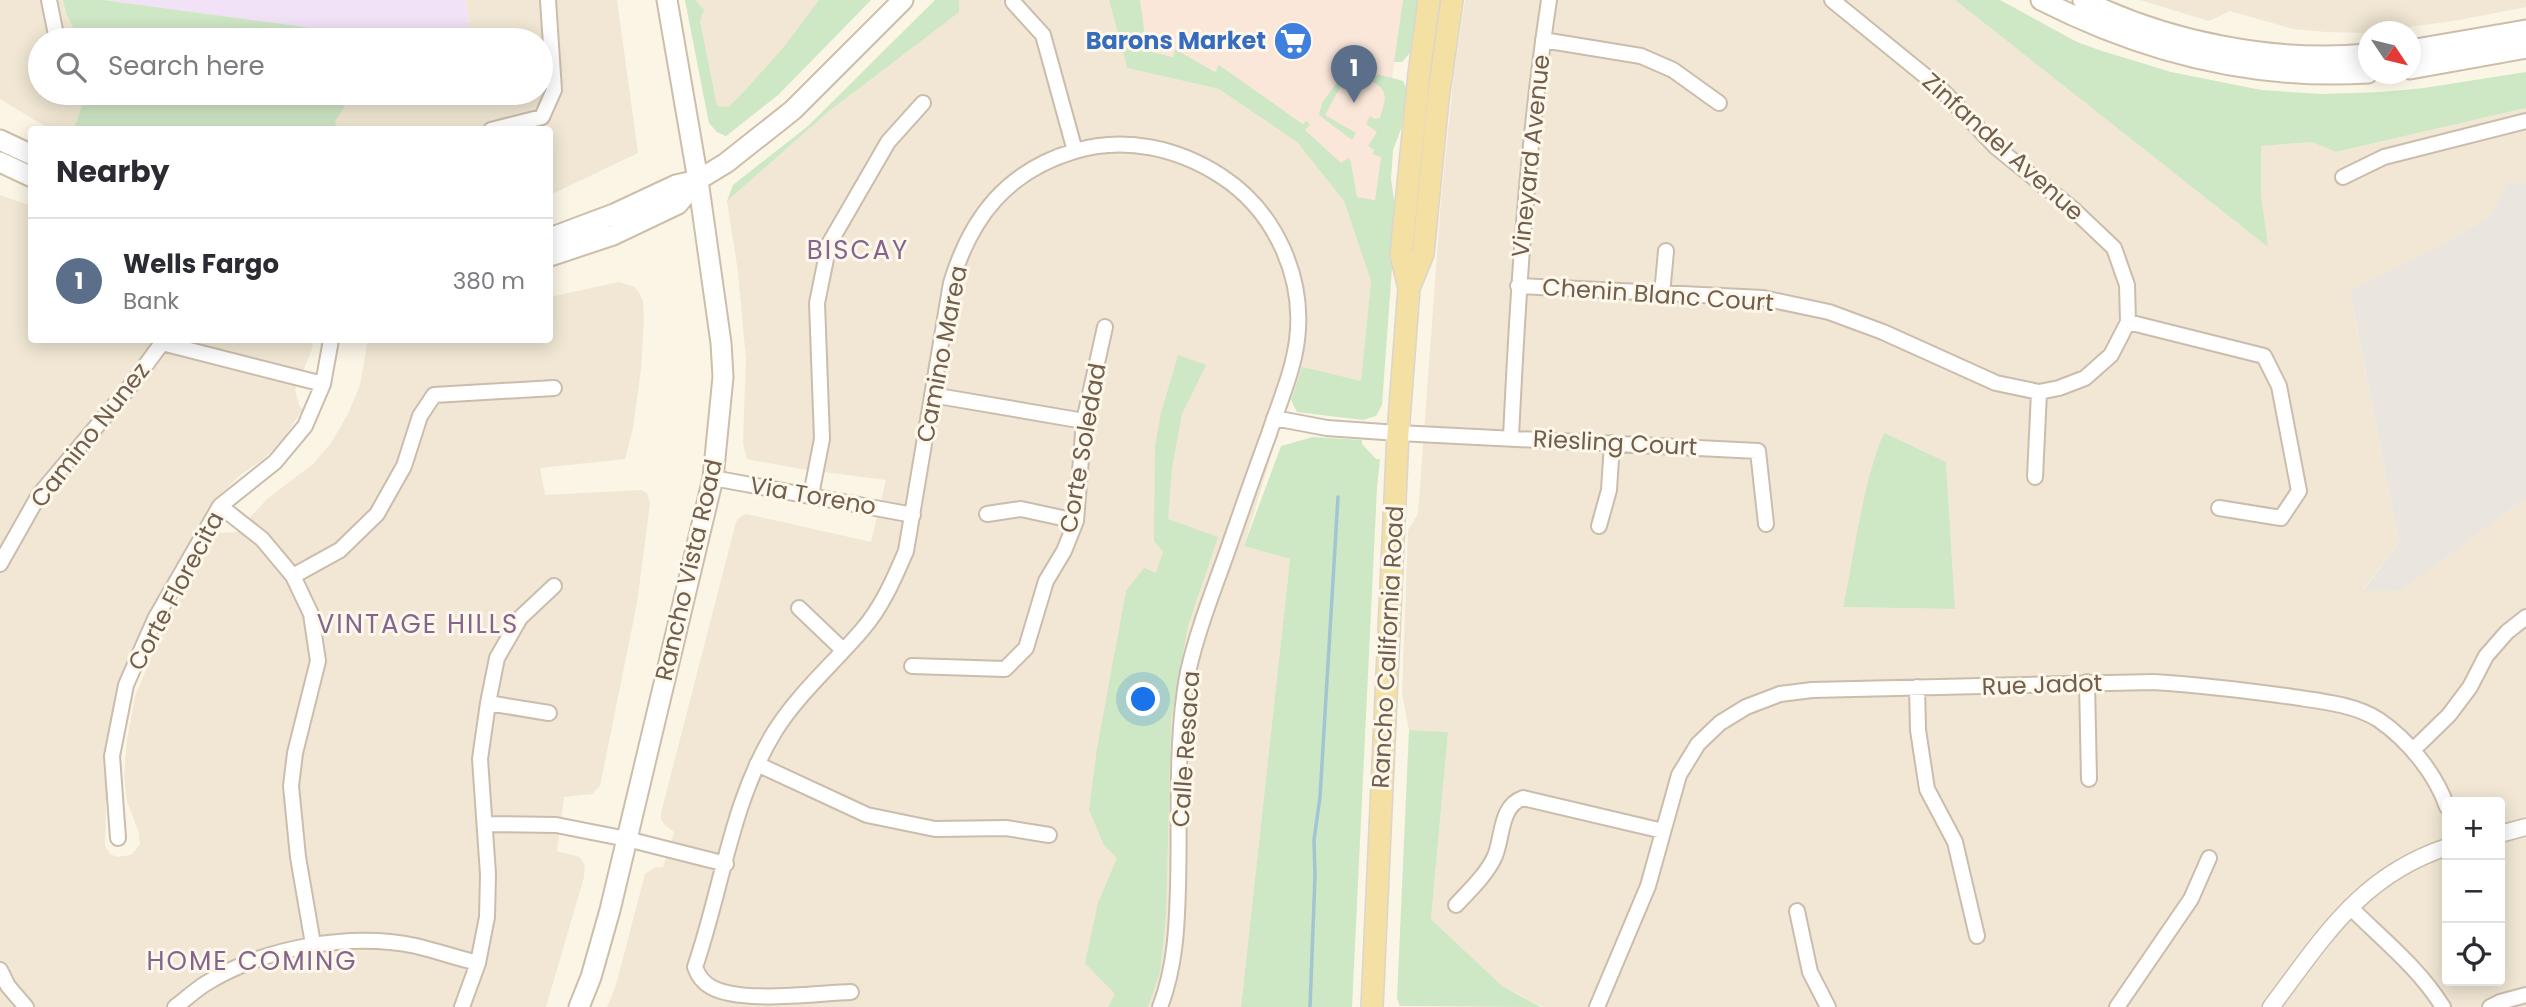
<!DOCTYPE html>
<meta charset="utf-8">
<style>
body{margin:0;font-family:Poppins,sans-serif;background:#f7f7f7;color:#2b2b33}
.controls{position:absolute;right:21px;bottom:21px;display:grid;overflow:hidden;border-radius:7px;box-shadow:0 4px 18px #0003}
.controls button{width:63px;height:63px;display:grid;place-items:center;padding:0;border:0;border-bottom:2px solid #e1e1e2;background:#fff;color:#2b2b33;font:35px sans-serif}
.compass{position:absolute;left:2358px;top:21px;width:63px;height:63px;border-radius:50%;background:#fff;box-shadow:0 4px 18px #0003;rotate:125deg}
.you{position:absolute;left:1144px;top:700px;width:24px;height:24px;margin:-18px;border:5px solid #fff;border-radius:50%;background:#1a73e8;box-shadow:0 0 0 10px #1a73e833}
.badge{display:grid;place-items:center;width:46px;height:46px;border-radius:50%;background:#2563eb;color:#fff;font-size:23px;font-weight:700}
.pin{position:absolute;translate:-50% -58px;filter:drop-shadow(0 2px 4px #0008)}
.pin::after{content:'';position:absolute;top:37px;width:24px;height:21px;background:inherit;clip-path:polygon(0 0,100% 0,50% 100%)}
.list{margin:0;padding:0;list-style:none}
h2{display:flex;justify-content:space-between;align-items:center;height:91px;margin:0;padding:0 28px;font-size:30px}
h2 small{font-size:23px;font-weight:400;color:#7c7c81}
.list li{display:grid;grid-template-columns:46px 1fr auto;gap:21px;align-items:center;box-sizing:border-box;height:126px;padding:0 28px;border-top:2px solid #e1e1e2}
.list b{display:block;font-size:26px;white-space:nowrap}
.list p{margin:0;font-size:23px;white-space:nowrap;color:#7c7c81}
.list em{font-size:23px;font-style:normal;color:#7c7c81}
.icon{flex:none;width:38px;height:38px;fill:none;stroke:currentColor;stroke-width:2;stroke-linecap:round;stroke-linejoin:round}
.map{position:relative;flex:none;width:2526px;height:1007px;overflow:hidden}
.search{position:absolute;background:#fff;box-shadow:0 4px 18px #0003;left:28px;top:28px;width:525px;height:77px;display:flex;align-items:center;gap:18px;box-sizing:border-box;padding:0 24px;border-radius:38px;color:#7c7c81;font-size:26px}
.panel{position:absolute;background:#fff;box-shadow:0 4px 18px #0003;left:28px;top:126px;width:525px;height:217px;border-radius:7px}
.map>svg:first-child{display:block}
</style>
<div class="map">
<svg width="2526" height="1007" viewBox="0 0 2526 1007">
<rect width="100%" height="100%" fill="#faf5e5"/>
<path fill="#f1e7d4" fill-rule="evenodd" d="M 0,0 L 63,0 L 66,13 L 79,40 L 40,40 L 40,93 L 86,93 L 74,129 L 50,129 L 0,99 Z
M 466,0 L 617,0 L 638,153 L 550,195 L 550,130 L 333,130 L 332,120 L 360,93 L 541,93 L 541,40 L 471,40 Z
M 685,0 L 871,0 L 778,95 L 726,136 L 717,132 L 709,123 Z
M 959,0 L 1109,0 L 1127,68 L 1219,89 L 1297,142 L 1344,201 L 1371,281 L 1361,382 L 1302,368 L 1276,439 L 1244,546 L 1290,559 L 1241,1007 L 607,1007 L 616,985 L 645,874 L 656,867 L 663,867 L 669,850 L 674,832 L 665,825 L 661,819 L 661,813 L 736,522 L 740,517 L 746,514 L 871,542 L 886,480 L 801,469 L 747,459 L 743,444 L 746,359 L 738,272 L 727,201 L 828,112 L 958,12 Z
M 1465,0 L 1955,0 L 2267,246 L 2261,194 L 2261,146 L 2312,142 L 2337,152 L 2526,108 L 2526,184 L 2508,182 L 2489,217 L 2442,245 L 2350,291 L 2399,543 L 2363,590 L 2403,590 L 2526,498 L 2526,1007 L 1543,1007 L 1502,986 L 1431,919 L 1448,732 L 1409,730 L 1402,693 L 1408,530 L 1418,514 L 1441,200 L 1454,73 ZM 1946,462 L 1955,609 L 1843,607 L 1854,559 ZM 2447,802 L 2500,802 L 2500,981 L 2447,981 Z
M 2140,0 L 2526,0 L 2526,7 L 2459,20 L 2367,33 L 2326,32 L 2293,29 L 2230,11 L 2209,21 Z
M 0,195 L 31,206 L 32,340 L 313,340 L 312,349 L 295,390 L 300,407 L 303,409 L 282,441 L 261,461 L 240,475 L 220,495 L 186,549 L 158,602 L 107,769 L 105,846 L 110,854 L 117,857 L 131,855 L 140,845 L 139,833 L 127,801 L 124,777 L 127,740 L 135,696 L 166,623 L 218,531 L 222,533 L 237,532 L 267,499 L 313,464 L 331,443 L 348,414 L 360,385 L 368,340 L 550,340 L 550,297 L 619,282 L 635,287 L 638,291 L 643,301 L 644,319 L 641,369 L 633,428 L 625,459 L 540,468 L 545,495 L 641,490 L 647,493 L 650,503 L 637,603 L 600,786 L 592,794 L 564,797 L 557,851 L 580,857 L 585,865 L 584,877 L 546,1007 L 0,1007 Z"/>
<path fill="#fae7da" d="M 1140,0 L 1403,0 L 1375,200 L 1357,197 L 1351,162 L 1341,164 L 1305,130 L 1310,125 L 1304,124 L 1220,66 L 1215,72 L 1176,49 L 1173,57 L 1152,52 L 1146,44 Z"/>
<path fill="#eae6df" d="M 2508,182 L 2526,184 L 2526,498 L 2403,590 L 2363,591 L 2399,543 L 2350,290 L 2442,245 L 2489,217 Z"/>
<path fill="#f2e2f7" d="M 103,0 L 466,0 L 471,40 L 338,40 L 328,30 Z"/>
<path fill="#cee7c5" d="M 63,0 L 103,0 L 328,30 L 338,40 L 79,40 L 66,13 Z
M 685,0 L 695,0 L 704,10 L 700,21 L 717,106 L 728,107 L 739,97 L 784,47 L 819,0 L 871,0 L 778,95 L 726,136 L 717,132 L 709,123 Z
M 935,0 L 959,0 L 959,12 L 828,112 L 727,201 L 733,185 L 808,126 Z
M 1109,0 L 1140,0 L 1146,43 L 1153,43 L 1152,52 L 1173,57 L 1175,49 L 1215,72 L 1219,65 L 1303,124 L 1307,121 L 1310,125 L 1305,130 L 1341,163 L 1348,158 L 1351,162 L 1357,197 L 1375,200 L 1381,157 L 1372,154 L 1374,150 L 1368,146 L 1377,132 L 1366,124 L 1370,116 L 1375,119 L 1380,118 C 1385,101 1390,91 1373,82 L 1377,74 L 1403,81 L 1406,88 L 1402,126 L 1393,150 L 1391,179 L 1396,213 L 1382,405 L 1376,416 L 1363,420 L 1297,412 L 1291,400 L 1302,367 L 1361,381 L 1371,281 L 1344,201 L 1297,142 L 1219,89 L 1127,68 Z
M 1403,0 L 1418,0 L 1410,53 L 1402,62 L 1394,62 Z
M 1955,0 L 2000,0 L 2077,42 L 2102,51 L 2171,72 L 2261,90 L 2322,94 L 2382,92 L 2424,88 L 2526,72 L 2526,108 L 2336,152 L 2312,142 L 2261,146 L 2261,194 L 2268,247 Z
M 1345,71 L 1348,73 L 1325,115 L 1356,133 L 1352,140 L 1319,115 L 1322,103 Z
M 86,93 L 354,93 L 335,121 L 336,129 L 74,129 Z
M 1178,355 L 1206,365 L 1182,414 L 1172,468 L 1168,519 L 1218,537 L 1188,626 L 1171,720 L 1166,915 L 1160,972 L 1148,1007 L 1108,1007 L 1115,994 L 1085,963 L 1098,903 L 1117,858 L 1104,845 L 1089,810 L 1097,749 L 1126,591 L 1144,568 L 1156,573 L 1163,552 L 1154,541 L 1155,447 L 1161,413 Z
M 1884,433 L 1946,462 L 1955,609 L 1843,607 C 1856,549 1861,488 1884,433 Z
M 1313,437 L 1362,440 L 1362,444 L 1376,459 L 1380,459 L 1377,487 L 1352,1007 L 1241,1007 L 1290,559 L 1244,546 L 1281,446 Z
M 1409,730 L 1448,732 L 1431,919 L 1502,986 L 1541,1007 L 1400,1006 L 1397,999 Z"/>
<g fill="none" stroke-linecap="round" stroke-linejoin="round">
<path stroke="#a2c5d3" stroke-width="3.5" d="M 1310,1007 L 1315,876 L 1314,840 L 1320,797 L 1338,497"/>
<g stroke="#cbbdac" stroke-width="18">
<path id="minor" d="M 49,0 L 57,40
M 1013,2 L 1043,35 L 1075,151
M 1543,40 L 1641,56 L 1673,70 L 1719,103
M 491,130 L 542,117 L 554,90 L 548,0
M 2343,177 L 2384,157 L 2526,121
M 1518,286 L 1763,298 L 1829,312 L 1883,332 L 1996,383 L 2039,392 L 2059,388 L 2085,378 L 2111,355 L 2128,322 L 2127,285 L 2114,248 L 2074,210 L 1996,147 L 1940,88 L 1832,0
M 1662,294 L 1666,251
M 2128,322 L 2264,356 L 2279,386 L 2299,491 L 2281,518 L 2219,508
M 932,395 L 1084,421
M 1274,418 L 1327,428 L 1398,433 L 1758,451 L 1766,524
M 1511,437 C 1518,291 1527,145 1549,0
M 2035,477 L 2039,392
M 713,478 L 913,515
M 811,495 L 822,439 L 817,303 L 829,244 L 888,142 L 923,103
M 220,506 L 262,539 L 293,576 L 311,614 L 318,661 L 295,753 L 291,786 L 298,857 L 313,944
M 987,514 L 1021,509 L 1076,521
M 1599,526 L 1609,490 L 1612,443
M 0,564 L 39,495 L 128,389 L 162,343 L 323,384
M 293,576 L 340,550 L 377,514 L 404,466 L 420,416 L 434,395 L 554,388
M 799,608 L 843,650
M 912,666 L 1005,669 L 1026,648 L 1046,581 L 1064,551 L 1076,521 L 1084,421 L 1105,327
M 2087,682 L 2089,779
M 1917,687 L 1918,730 L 1927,789 L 1955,842 L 1977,936
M 488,703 L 549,713
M 2413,750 L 2449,715 L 2470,687 L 2486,656 L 2507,632 L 2526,617
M 757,764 L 867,815 L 935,829 L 1006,828 L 1049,835
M 485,824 L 556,825 L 627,839 L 726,864
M 118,838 L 112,756 L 126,685 L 155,619 L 220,506 L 275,462 L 305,426 L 323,384 L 331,340
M 1456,905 C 1470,890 1487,874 1495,856 C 1503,836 1500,806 1523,798 L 1663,831
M 2350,907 C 2382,939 2419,968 2443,1007
M 1797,911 L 1810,972 L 1828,1007
M 0,970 L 8,986 L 26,1007
M 851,992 C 816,993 741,1004 711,987 C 702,982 698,976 695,967 C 722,889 731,802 775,731 C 799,693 833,664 862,630 C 882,607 894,579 906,551 L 951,283 C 971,217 1007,171 1075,151 C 1125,136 1178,148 1221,176 C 1275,211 1305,277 1297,340 C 1293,372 1279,403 1269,434 C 1254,474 1240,515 1226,555 C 1212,594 1197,632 1188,672 C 1175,737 1180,819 1178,886 C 1177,928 1175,968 1160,1007
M 175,1007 C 185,1000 194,991 205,984 C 263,948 348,932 416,946 C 437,951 457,958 478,963
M 462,1007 L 478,963 L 487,917 L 488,874 L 480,759 L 488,703 L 497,658 L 520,618 L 554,586
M 1597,1007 L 1648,886 L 1679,775 L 1698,744 L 1720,723 L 1746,707 L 1780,694 L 1812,690 L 2153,682 C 2198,685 2242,690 2286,696 C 2316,701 2353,703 2379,720 C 2408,740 2436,774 2447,807
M 2117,1007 L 2191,899 L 2209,858
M 2490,1007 L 2500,1002 L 2526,995"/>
</g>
<g stroke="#cbbdac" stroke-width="19">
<path id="tertiary" d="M 2500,834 L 2526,827
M 2271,1007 C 2324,937 2360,876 2447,847"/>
</g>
<g stroke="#cdbeaa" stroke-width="23">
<path id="secondary" d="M 2041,0 C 2143,52 2254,80 2368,73
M 2083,0 C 2168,42 2274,63 2368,54
M 2410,50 L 2526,30
M 2410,69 L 2526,48
M 0,140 L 32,155
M 0,162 L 32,177
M 550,238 L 614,214 L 676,185 L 698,180 L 726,163 L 793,110 L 903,0
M 550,256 L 613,235 L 678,204 L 698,180
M 579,1007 L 591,977 L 610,910 L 713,478 L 723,377 L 721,343 L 698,180 L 667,0"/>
</g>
<g stroke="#dad5d0" stroke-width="24">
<path id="primary" d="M 1409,288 L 1401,255 L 1419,74 L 1429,0
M 1372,1007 L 1398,433 L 1409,288 L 1423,254 L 1438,99 L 1452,0"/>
</g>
<use href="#minor" stroke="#fff" stroke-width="14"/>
<use href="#tertiary" stroke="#fff" stroke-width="16"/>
<use href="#secondary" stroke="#fff" stroke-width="19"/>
<use href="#primary" stroke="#f4e0a3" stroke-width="21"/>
</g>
<defs>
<g id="supermarket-disc" transform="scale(2.0125)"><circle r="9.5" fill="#3f7fe0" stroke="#fdf8eb"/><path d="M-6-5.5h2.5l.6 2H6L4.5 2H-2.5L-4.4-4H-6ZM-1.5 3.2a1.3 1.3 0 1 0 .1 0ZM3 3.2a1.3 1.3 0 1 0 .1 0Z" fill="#fff"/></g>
</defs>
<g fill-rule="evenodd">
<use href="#supermarket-disc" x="1293" y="41"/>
</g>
<g text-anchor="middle" stroke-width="6" stroke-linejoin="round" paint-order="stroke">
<g font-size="24" font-weight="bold" fill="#366cbe" stroke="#fdf8eb" text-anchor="end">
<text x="1266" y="49">Barons Market</text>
</g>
<g font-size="24" fill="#715e4c" stroke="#fdf8eb">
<text transform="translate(2003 147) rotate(42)" y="8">Zinfandel Avenue</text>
<text transform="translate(1531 156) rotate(-84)" y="8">Vineyard Avenue</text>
<text transform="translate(1658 295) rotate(4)" y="8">Chenin Blanc Court</text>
<text transform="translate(942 354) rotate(-79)" y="8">Camino Marea</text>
<text transform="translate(90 435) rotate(-52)" y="8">Camino Nunez</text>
<text transform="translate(1615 443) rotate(3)" y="8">Riesling Court</text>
<text transform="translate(1083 448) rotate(-80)" y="8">Corte Soledad</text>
<text transform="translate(813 496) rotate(10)" y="8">Via Toreno</text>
<text transform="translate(689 570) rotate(-77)" y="8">Rancho Vista Road</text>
<text transform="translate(176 591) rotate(-62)" y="8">Corte Florecita</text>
<text transform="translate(1388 647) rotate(-87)" y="8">Rancho California Road</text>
<text transform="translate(2042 685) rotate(-2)" y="8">Rue Jadot</text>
<text transform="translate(1186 749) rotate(-86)" y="8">Calle Resaca</text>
</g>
<g font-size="26" letter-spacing="2" fill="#85658d" stroke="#fdf8eb">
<text x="858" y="259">BISCAY</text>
<text x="418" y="633">VINTAGE HILLS</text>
<text x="252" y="970">HOME COMING</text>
</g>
</g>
</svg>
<div class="controls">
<button>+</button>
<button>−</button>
<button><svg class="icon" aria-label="locate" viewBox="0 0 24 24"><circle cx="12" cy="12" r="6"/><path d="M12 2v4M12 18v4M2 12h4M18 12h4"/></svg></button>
</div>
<svg class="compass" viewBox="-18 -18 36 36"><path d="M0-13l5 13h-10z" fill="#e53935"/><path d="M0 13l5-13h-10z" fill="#7c7c81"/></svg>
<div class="you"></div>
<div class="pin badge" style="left:1354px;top:103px;background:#5c6f8a">1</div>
<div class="search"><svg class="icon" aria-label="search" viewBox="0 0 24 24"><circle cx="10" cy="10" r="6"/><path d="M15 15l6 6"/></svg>Search here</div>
<section class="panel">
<h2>Nearby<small></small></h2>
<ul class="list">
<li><span class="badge" style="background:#5c6f8a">1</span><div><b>Wells Fargo</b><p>Bank</p></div><em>380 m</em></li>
</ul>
</section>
</div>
